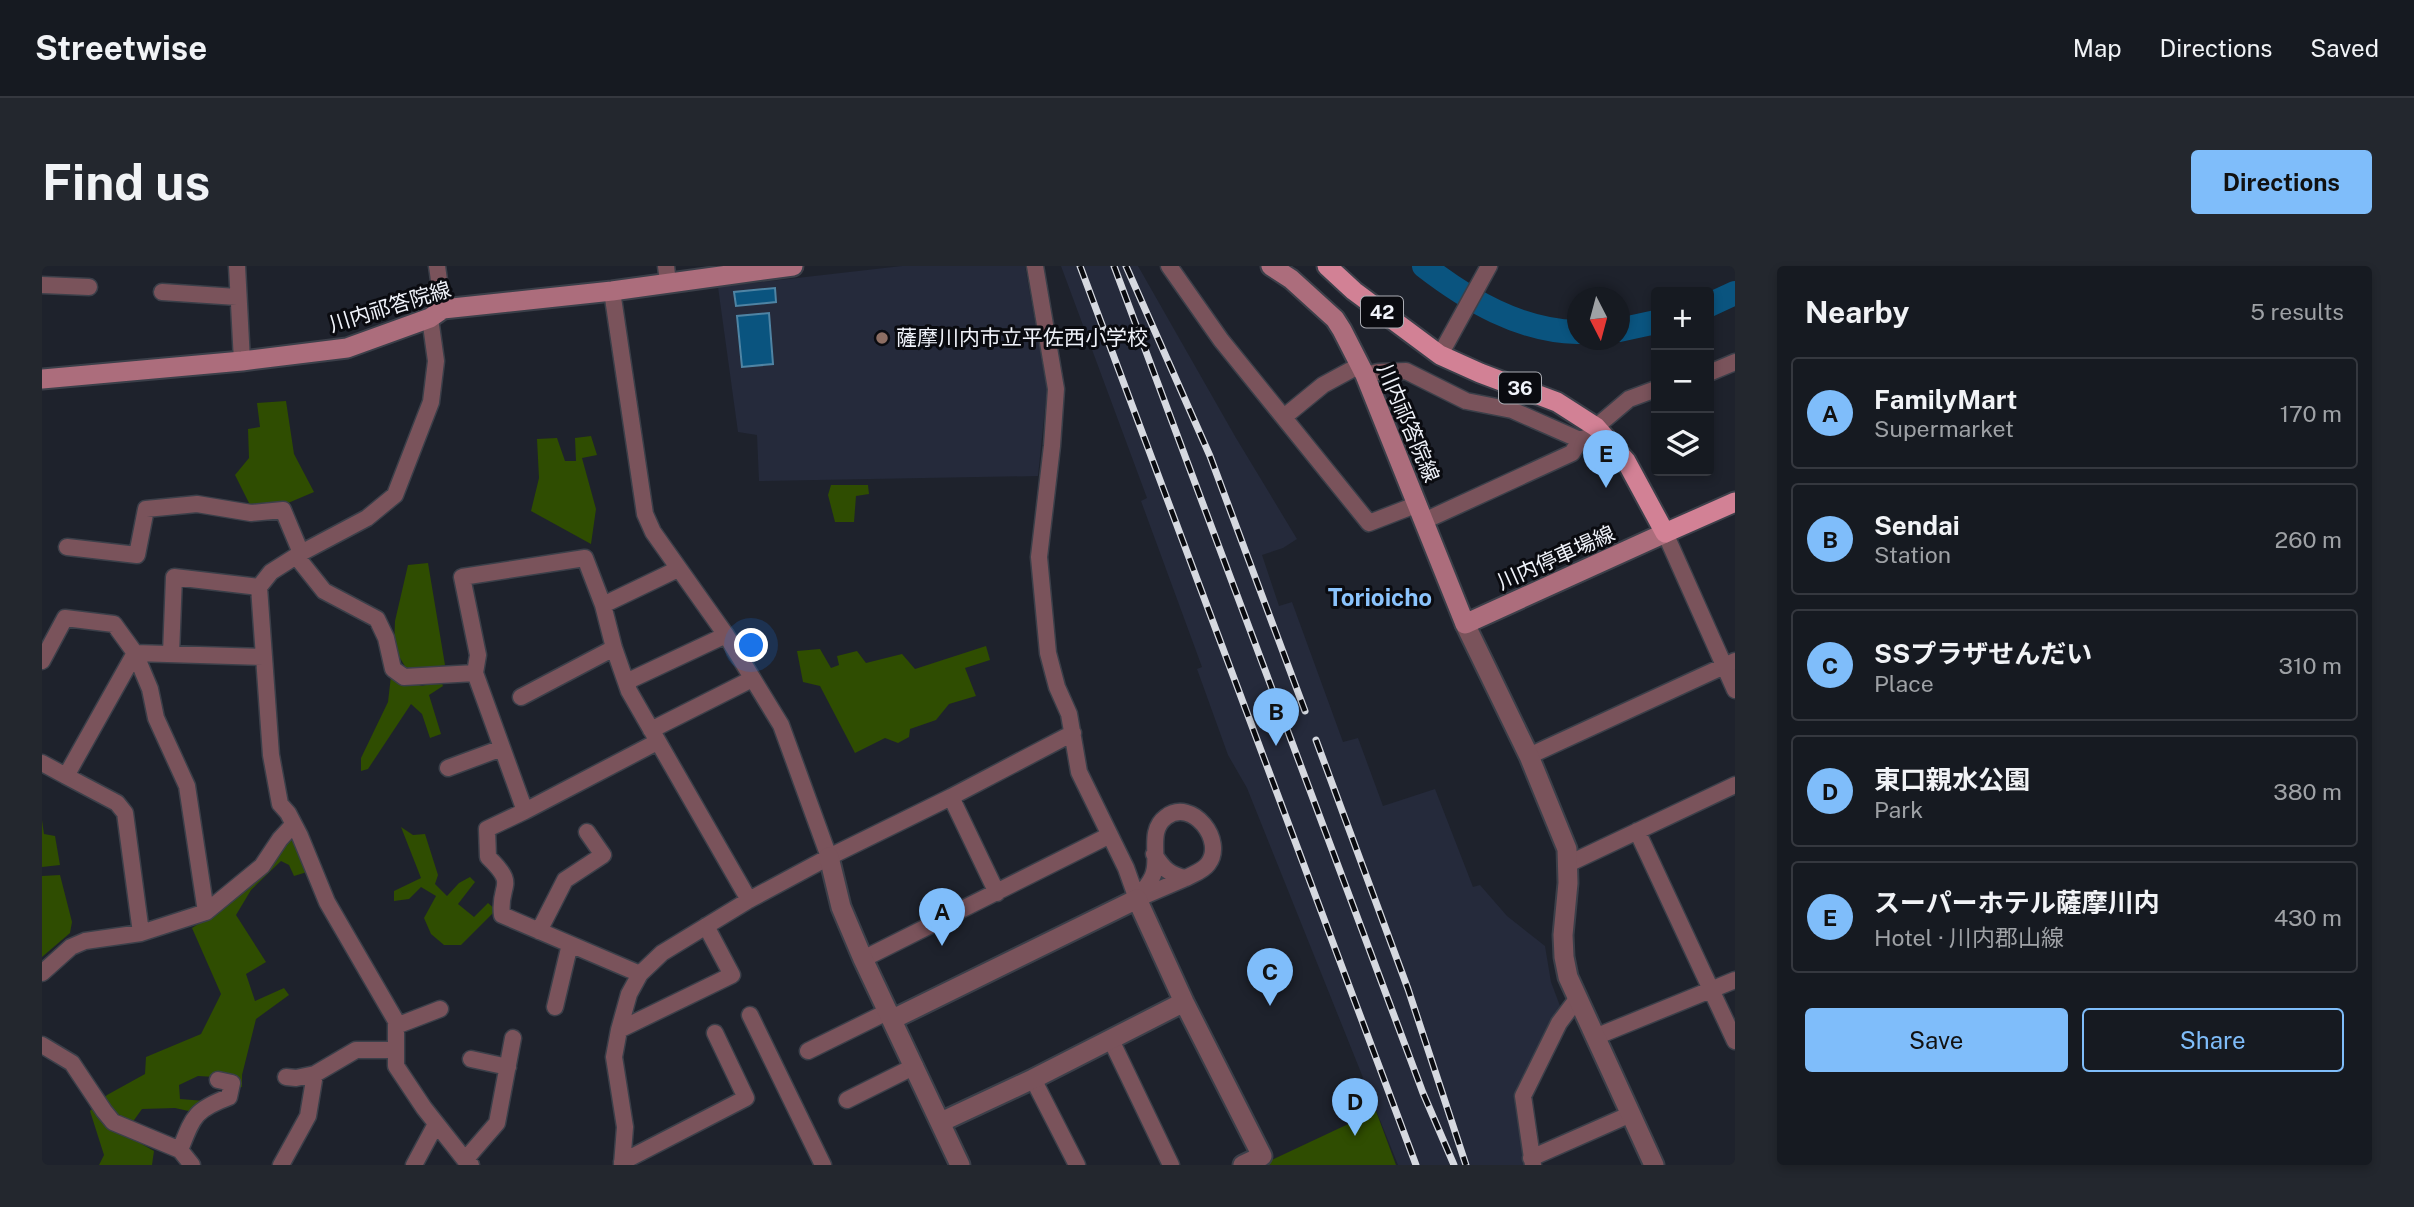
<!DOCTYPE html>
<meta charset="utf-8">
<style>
body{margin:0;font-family:"Public Sans","Noto Sans JP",sans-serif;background:#23272e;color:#f1f3f6}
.controls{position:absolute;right:21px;top:21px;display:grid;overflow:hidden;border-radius:7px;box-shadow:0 4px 10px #0003}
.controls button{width:63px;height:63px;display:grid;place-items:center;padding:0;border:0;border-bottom:2px solid #35383f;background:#161a21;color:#f1f3f6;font:35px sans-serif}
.compass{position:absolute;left:1525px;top:21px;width:63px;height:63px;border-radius:50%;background:#161a21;box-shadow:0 4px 10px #0003;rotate:174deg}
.you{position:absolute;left:710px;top:380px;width:24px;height:24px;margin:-18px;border:5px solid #fff;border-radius:50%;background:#1a73e8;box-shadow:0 0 0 10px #1a73e833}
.badge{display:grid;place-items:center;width:46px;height:46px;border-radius:50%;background:#7fbdfa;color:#111;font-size:23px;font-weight:700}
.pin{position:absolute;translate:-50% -58px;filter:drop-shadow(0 2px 4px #0008)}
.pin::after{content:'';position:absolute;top:37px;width:24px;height:21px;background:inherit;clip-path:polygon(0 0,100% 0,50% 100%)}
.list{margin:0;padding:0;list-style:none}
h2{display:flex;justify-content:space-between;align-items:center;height:91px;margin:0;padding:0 28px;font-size:30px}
h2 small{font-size:23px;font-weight:400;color:#9ea1a5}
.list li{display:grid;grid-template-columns:46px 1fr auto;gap:21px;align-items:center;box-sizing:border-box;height:112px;margin:0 14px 14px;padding:0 14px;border:2px solid #35383f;border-radius:7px}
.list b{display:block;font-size:26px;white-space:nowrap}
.list p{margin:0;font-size:23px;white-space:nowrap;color:#9ea1a5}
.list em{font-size:23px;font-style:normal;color:#9ea1a5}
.actions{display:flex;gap:14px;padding:21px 28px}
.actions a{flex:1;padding:16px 0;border:2px solid #7fbdfa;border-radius:7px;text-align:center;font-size:24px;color:#7fbdfa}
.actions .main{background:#7fbdfa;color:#111}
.icon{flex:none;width:38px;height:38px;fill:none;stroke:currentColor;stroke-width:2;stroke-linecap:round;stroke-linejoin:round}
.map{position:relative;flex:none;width:1693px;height:899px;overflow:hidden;border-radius:7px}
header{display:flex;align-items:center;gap:42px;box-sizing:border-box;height:98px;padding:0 35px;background:#161a21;border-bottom:2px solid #35383f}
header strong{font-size:33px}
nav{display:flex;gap:38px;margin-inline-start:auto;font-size:24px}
.intro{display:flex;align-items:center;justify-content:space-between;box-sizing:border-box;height:168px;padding:0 42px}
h1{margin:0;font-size:49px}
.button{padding:18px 32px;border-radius:7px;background:#7fbdfa;color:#111;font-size:24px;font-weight:700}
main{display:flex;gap:42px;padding:0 42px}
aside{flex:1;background:#161a21;border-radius:7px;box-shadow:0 4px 10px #0003}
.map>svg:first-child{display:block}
</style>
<header>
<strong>Streetwise</strong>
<nav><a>Map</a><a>Directions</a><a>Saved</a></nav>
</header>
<div class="intro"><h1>Find us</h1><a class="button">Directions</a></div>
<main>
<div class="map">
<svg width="1693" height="899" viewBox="0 0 1693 899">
<rect width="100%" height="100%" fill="#1e222c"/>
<path fill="#252a3b" d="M 860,0 L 983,0 L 1005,123 L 996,210 L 717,215 L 715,169 L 696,166 L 676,21 Z
M 1019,0 L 1096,0 L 1194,172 L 1255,273 L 1241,282 L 1220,289 L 1237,340 L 1250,336 L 1301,476 L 1316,472 L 1341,540 L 1393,523 L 1431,621 L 1438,619 L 1465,650 L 1503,680 L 1509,716 L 1518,740 L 1475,826 L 1485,899 L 1356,899 L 1205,522 L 1186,489 L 1155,403 L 1160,401 L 1099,235 L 1105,232 Z"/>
<path fill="#2f4d01" d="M 244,135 L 252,188 L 272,226 L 246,237 L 208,239 L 193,209 L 207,192 L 206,163 L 218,161 L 215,137 Z
M 549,170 L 555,189 L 540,192 L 554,243 L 549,278 L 489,245 L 497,212 L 495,173 L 515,172 L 523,195 L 534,195 L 533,172 Z
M 789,219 L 826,219 L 827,228 L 814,230 L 812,256 L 793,256 L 786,229 Z
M 386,297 L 403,399 L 375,405 L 364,402 L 352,382 L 353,355 L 366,299 Z
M 944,380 L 948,394 L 923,402 L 934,430 L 907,438 L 894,454 L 868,463 L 867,471 L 856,477 L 843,472 L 813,487 L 778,420 L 761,416 L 755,385 L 778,383 L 789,402 L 797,399 L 795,390 L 815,385 L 824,397 L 860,388 L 873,403 Z
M 349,410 L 380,420 L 399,415 L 401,420 L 387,429 L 399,468 L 388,472 L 380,448 L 369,438 L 326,503 L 319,505 L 319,492 L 346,436 Z
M 0,554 L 2,568 L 13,570 L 18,599 L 0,601 Z
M 359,561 L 371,569 L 383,568 L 396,609 L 393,618 L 405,630 L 417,617 L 428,611 L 433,616 L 416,638 L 432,651 L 446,637 L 454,644 L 419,679 L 402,679 L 389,668 L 382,652 L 394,630 L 379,621 L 367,633 L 352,635 L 352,625 L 379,612 Z
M 252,569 L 265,606 L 252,610 L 247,599 L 239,595 L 209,624 L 194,649 L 224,696 L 204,708 L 213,735 L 242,722 L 247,729 L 214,753 L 200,809 L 200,821 L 194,822 L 191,812 L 156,810 L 137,819 L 138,833 L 163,835 L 151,846 L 133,842 L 100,843 L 82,868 L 112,885 L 110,899 L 57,899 L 62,889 L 48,845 L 65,829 L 103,808 L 104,791 L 159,768 L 179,728 L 150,662 C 192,636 221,607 252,569 Z
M 18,609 L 30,656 L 28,667 L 0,691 L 0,610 Z
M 1334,845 L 1354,899 L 1219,899 Z"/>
<path fill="#0a547f" stroke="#4f84a4" stroke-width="2" d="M 733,22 L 734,36 L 694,40 L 692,26 Z
M 727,47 L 731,98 L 700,101 L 695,50 Z"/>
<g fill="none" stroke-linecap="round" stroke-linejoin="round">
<path stroke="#0a547f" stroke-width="24" d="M 1382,0 C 1426,34 1478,65 1535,66
M 1667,39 L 1693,27
M 1577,64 L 1614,56"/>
<g stroke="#3b3f49" stroke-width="19">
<path id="minor" d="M 195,0 L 200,95
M 395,0 L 401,43
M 624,0 L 626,17
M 993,0 L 1014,123 L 1010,180 L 997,291 L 1006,387 L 1015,421 L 1027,448 L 1037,506 L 1084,602 L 1095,633
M 1127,0 L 1179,74 L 1327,257 L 1376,238
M 0,19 L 47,21
M 570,25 L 603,248 L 611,266 L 684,369 L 739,459 L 787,591
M 120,26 L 195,31
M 388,52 L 394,95 L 389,136 L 353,229 L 325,252 L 259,287 L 229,306 L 217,321 L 229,489 L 238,538 L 246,547 L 258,570 L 285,636 L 354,755 L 354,800 L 382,842 L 423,894 L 429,899
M 1398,89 L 1447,0
M 1667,107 L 1693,96
M 1323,109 L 1336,106 L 1364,105 L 1424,135 L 1470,144 L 1538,174
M 1242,151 L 1281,119 L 1318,99
M 1554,161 L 1587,133 L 1614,123
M 1382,255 L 1530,187 L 1538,174 L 1559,166
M 1623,267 L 1693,424
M 25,281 L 95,289 L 104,243 L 155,238 L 209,247 L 241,244 L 259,287
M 254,290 L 282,325 L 335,353 L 344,372 L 351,403 L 362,411 L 433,407
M 561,339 L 636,303
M 129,388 L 132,311 L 217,321
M 0,395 L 23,352 L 72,358 L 93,387 L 24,510 L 0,497
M 584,416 L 684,369
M 479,431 L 572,382
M 609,464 L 710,413
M 1487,490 L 1693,395
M 406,502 L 460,482
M 24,510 L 75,537 L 83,547 L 99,667
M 909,531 L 955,627
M 483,545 L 433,407 L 436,389 L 420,311 L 543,292 L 561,339 L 572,382 L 587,425 L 707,634
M 1595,565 L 1693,775
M 1112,588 C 1121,602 1127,609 1144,612 C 1151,608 1161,605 1166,598 C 1184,575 1150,531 1124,551 C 1106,564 1117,589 1112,606 C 1110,616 1100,625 1095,633 L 1144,612
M 1526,598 L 1693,519
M 164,646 L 145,520 L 114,452 L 108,423 L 93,387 L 221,391
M 497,665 L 523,614 L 561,589 L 545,566
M 821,693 L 1068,569
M 0,707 L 29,681 L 43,675 L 99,667 L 164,646 L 220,600 L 238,573 L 251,559
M 598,708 L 460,649 C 456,617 477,621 446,591 L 445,563 L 483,545 L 615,476
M 513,741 L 528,678
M 708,749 L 781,899
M 354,760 L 398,743
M 577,764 L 690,709 L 664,660
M 1553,771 L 1693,714
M 1069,774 L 1129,899
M 0,779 L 30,797 L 62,845 L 71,856 L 138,884 L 150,899
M 766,785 L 847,745
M 429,793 L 466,801
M 244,811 L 254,812 L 273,808 L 314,784 L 354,784
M 991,813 L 1035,899
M 805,834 L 873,800
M 138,884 C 151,851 152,844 187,831 L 190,817 L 176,814
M 1489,892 L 1589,848
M 423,894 L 455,857 L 471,772
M 580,896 L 704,832 L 673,767
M 239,899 L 266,850 L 273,808
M 372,899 L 394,858
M 580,899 L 583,861 L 572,791 L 577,764 L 587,728 L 598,708 L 620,687 L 707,634 L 787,591 L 909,531 L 1031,467
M 1491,899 L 1481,830 L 1517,757 L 1535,733"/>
</g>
<g stroke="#3b3f49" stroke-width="23">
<path id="tertiary" d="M 1423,358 L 1487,490 L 1525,583 L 1526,617 L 1521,669 L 1522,691 L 1526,711 L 1612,899
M 787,591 L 799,641 L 821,693 L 918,899
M 851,753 L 1095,633 L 1142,736 L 1220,890 L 1201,899
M 899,856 L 991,813 L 1142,736"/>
</g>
<g stroke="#3b3f49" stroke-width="23">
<path id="secondary" d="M 1229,0 L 1249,13 L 1293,53 L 1300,64 L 1323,109 L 1423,358 L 1623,267
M 0,113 L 200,95 L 305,82 L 388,52 L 401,43 L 570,25 L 751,0"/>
</g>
<g stroke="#3b3f49" stroke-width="23">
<path id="primary" d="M 1285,0 L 1312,25 L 1398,89 L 1438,107 L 1515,136 L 1554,161 L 1584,195 L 1623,267 L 1693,236"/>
</g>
<use href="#minor" stroke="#7a535b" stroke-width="16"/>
<use href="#tertiary" stroke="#7a535b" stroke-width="19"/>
<use href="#secondary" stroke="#ac6d7c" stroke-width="19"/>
<use href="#primary" stroke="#d28195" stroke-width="19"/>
<g stroke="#d6d9e0" stroke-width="7">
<path id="rail" d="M 1038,0 L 1374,899
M 1072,0 L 1381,827 L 1412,899
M 1084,0 L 1168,190 L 1263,445
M 1274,474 L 1366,723 L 1424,899"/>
</g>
<use href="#rail" stroke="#0a0b10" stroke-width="4.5" stroke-dasharray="13" stroke-linecap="butt"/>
</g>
<circle fill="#8d6e63" stroke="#0a0b10" stroke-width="2.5" cx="840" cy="72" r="7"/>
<g text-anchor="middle" stroke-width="6" stroke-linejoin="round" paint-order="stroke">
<g fill="#0a0b10" stroke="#abadb4" stroke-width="2">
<rect x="1319" y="30.5" width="42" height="31" rx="5"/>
<rect x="1457" y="106.5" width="42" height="31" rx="5"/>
</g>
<g font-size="19" font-weight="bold" fill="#f0f3fa">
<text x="1340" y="53">42</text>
<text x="1478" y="129">36</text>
</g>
<g font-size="21" fill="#f0f3fa" stroke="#0a0b10">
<text transform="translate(348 41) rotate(-17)" y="7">川内祁答院線</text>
<text transform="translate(1366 157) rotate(67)" y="7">川内祁答院線</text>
<text transform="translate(1514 292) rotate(-24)" y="7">川内停車場線</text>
</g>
<g font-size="21" fill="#f0f3fa" stroke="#0a0b10" text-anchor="start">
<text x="854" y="79">薩摩川内市立平佐西小学校</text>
</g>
<g font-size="24" font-weight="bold" fill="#8bc4fd" stroke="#0a0b10">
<text x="1338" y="340">Torioicho</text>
</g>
</g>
</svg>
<div class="controls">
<button>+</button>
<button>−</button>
<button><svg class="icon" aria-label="layers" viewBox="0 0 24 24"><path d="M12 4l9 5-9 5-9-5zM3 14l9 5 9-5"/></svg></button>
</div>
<svg class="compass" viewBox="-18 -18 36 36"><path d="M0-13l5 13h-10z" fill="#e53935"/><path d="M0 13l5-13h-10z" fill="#9ea1a5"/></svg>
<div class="you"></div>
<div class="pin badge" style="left:900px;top:680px">A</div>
<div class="pin badge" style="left:1234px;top:480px">B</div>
<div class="pin badge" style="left:1228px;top:740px">C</div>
<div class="pin badge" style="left:1313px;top:870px">D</div>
<div class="pin badge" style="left:1564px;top:222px">E</div>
</div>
<aside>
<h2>Nearby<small>5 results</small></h2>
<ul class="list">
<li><span class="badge">A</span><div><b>FamilyMart</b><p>Supermarket</p></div><em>170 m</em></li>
<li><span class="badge">B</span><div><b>Sendai</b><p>Station</p></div><em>260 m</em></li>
<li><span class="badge">C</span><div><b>SSプラザせんだい</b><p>Place</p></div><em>310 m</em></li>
<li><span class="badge">D</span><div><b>東口親水公園</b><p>Park</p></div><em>380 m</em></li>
<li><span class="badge">E</span><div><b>スーパーホテル薩摩川内</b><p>Hotel · 川内郡山線</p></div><em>430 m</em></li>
</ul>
<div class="actions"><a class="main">Save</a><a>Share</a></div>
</aside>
</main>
